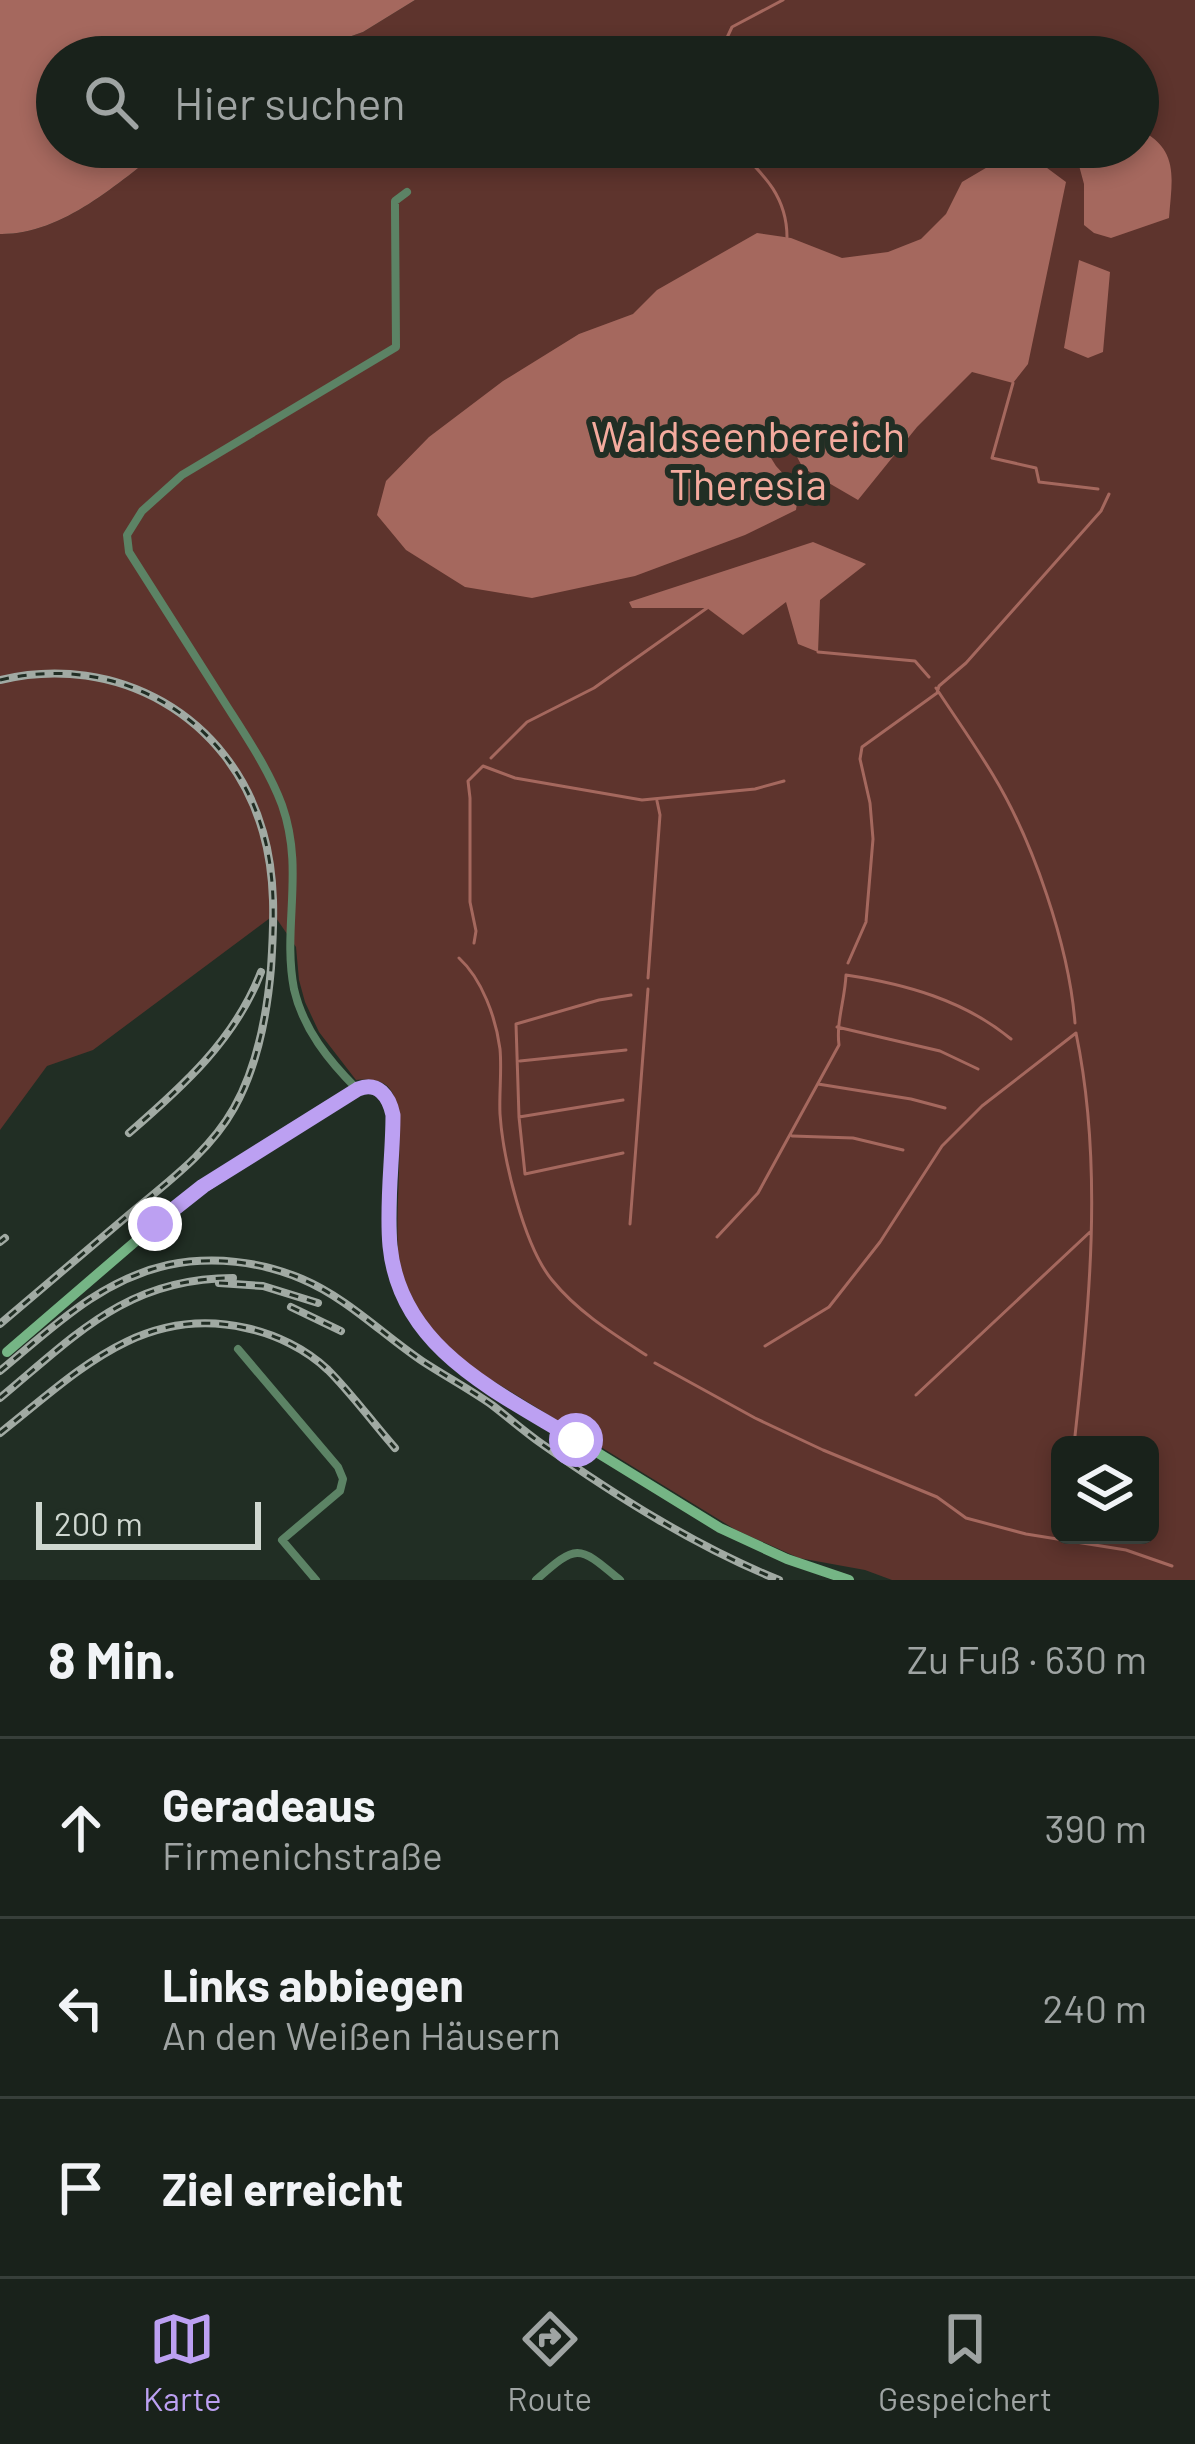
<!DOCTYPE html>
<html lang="de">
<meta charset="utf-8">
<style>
body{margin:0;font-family:Barlow,sans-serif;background:#262f28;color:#f1f3f6}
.controls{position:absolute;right:36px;bottom:36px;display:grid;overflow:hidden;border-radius:18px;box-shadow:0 6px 18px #0003}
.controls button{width:108px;height:108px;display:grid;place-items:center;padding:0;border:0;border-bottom:3px solid #373f3a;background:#19221b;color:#f1f3f6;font:60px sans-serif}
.scale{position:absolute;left:36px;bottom:30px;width:225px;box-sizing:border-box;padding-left:12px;border:6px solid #cfd7d0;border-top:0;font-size:33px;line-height:42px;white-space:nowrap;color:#cfd7d0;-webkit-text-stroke:9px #212e24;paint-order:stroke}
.stop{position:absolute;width:36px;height:36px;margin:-27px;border:9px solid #bca0f2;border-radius:50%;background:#fff}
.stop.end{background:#bca0f2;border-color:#fff;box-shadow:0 3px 12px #0008}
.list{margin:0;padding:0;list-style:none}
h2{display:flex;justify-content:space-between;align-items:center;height:156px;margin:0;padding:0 48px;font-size:51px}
h2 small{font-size:39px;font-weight:400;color:#9fa4a3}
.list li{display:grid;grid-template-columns:78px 1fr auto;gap:36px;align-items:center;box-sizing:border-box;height:180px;padding:0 48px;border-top:3px solid #373f3a}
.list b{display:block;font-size:45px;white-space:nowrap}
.list p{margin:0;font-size:39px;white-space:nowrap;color:#9fa4a3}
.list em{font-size:39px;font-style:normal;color:#9fa4a3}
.icon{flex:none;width:66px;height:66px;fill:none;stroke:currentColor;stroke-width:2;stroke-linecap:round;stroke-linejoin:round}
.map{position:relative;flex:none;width:1195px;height:1580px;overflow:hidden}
.search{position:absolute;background:#19221b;box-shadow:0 6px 18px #0003;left:36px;right:36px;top:36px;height:132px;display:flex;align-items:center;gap:30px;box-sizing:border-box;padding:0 42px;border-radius:66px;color:#9fa4a3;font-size:45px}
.sheet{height:696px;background:#19221b}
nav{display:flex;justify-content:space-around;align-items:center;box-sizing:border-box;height:168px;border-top:3px solid #373f3a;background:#19221b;font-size:33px;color:#9fa4a3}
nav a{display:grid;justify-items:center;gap:6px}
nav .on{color:#bca0f2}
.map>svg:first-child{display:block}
</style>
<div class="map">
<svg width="1195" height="1580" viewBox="0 0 1195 1580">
<rect width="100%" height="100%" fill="#212e24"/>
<path fill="#5e342d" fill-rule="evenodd" d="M 415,0 L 1195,0 L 1195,1580 L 892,1580 L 865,1570 L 799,1558 L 736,1530 L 464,1363 C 435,1338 412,1310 401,1273 C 390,1230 410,1114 390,1089 C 382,1079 368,1079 356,1080 L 319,1032 L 305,1002 L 299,980 L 296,947 L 274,915 L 93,1050 L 47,1066 L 0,1130 L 0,234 C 62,235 118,183 165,147 L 1138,147 L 1138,57 L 293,57 L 363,32 ZM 1060,1445 L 1150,1445 L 1150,1535 L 1060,1535 Z"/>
<path fill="#a5685e" d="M 0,0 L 415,0 L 363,32 L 292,57 L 57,57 L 57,147 L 165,147 C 118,183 62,235 0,234 Z
M 1138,129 C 1180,149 1172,178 1169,218 L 1111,238 L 1094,233 L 1084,225 L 1084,184 L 1074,147 L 1138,147 Z
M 1016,154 L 1039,162 L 1066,182 L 1028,364 L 1013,383 L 972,372 L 917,427 L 858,500 L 803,468 L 789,442 L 770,429 L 761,442 L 776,466 L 799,491 L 796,510 L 745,535 L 635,576 L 532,598 L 465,587 L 406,550 L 377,515 L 386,481 L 429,437 L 503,381 L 579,334 L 633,314 L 657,290 L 757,233 L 791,238 L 842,258 L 888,252 L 921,239 L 946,214 L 962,182 L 996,162 Z
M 1079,260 L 1110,272 L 1103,352 L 1088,358 L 1064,348 Z
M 813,542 L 866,564 L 820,600 L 818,652 L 798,644 L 786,602 L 743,635 L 707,608 L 632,608 L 629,602 Z"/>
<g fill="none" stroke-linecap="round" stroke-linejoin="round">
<path stroke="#a5685e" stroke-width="3" d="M 718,57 L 732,27 L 783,0
M 736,147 C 763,174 787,196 787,237
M 1013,383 L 992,458 L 1036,468 L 1039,482 L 1098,489
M 818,652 L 915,661 L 929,677
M 936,688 C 955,717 975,745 993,775 C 1033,841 1069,946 1075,1023
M 491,758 L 527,722 L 594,688 L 707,608
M 474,943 L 476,931 L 470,902 L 470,798 L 468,781 L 483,766 L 515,778 L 642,800 L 755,789 L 784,781
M 459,958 C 482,979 496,1018 500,1049 C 502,1071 499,1093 500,1114 C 503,1159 524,1246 552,1280 C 578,1312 612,1333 646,1355
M 848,963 L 866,922 L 873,839 L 870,803 L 860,759 L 862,747 L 937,693 L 939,686 L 966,663 L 1101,511 L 1109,494
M 648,978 L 660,815 L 657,801
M 837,1027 L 940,1051 L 978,1069
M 520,1061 L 626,1050
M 818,1084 L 911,1099 L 945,1108
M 519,1117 L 623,1100
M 792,1136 L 853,1138 L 903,1150
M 623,1153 L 525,1174 L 519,1117 L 516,1024 L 599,1000 L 631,995
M 630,1224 L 648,989
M 717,1237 L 758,1193 L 839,1045 C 836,1022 845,999 846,975 C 905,984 964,1000 1011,1039
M 765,1346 L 829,1307 L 880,1242 L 942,1146 L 982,1106 L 1076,1033 C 1104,1168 1089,1309 1074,1445
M 655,1363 L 755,1418 L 823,1450 L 937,1497 L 966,1518 L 1026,1534 L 1126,1550 L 1172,1566
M 916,1395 L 1090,1232"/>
<path stroke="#5c8365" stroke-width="8" d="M 357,1089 C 329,1061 303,1029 294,989 C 282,927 305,870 282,805 C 267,765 241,729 218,692 C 188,645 159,599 129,552 L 127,535 L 142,511 L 182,475 L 396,347 L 395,209 L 395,201 L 407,192
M 238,1349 L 338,1467 L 343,1479 L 340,1491 L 282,1540 L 316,1580
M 536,1580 C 578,1543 578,1545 620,1580"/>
<path stroke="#75b585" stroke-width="10" d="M 7,1352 L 179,1204 L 357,1089 C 378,1082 390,1096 393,1115 C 396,1225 365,1303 473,1376 L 720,1528 L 787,1559 L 849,1580"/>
<g stroke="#a1aaa3" stroke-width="8">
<path id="rail" d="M 0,680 C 117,652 230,716 263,832 C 276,877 274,923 271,968 C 267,1015 257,1067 234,1108 C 210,1151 169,1181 132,1212 C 88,1249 44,1287 0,1324
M 129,1133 C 182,1087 235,1040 261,972
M 0,1242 L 5,1238
M 219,1283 L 263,1286 L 318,1303
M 291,1307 L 341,1331
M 0,1371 C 52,1328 100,1280 168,1265 C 212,1256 260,1261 302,1279 C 347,1298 382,1334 422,1361 C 445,1376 469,1389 492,1405 C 509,1418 525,1432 542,1444 C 616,1496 695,1546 779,1580
M 0,1398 C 76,1335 127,1278 233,1278
M 0,1433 C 75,1374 141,1304 246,1328 C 275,1334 306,1349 328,1370 C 352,1394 373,1423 395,1448"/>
</g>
<use href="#rail" stroke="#212e24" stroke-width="3" stroke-dasharray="9" stroke-linecap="butt"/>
</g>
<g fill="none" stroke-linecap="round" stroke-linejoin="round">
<path stroke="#bca0f2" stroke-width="15" d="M 155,1224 L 203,1186 L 358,1089 C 378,1081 389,1096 393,1115 C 393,1158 386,1203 390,1246 C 400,1349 498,1392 576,1440"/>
</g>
<g text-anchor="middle" stroke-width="12" stroke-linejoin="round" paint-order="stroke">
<g font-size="42" fill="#f4ab9e" stroke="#212e24">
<text x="748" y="452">Waldseenbereich<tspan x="748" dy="48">Theresia</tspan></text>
</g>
</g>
</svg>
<div class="controls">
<button><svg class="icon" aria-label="layers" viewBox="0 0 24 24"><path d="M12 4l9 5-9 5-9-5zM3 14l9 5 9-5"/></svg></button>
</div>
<div class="scale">200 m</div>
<div class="stop" style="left:576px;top:1440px"></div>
<div class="stop end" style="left:155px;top:1224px"></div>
<div class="search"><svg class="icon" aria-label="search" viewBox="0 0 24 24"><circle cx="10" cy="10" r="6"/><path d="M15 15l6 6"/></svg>Hier suchen</div>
</div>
<section class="sheet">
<h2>8 Min.<small>Zu Fuß · 630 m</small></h2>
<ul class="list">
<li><svg class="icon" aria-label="ahead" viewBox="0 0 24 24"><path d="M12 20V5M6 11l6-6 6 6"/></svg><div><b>Geradeaus</b><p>Firmenichstraße</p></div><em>390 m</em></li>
<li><svg class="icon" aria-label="left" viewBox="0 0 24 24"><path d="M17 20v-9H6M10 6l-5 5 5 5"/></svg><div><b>Links abbiegen</b><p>An den Weißen Häusern</p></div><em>240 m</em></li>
<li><svg class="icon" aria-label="arrive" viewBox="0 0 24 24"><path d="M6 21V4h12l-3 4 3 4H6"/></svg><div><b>Ziel erreicht</b></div></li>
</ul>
</section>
<nav>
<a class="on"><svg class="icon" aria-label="map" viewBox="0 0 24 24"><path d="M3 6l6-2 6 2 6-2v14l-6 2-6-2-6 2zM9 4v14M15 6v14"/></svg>Karte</a>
<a><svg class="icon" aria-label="directions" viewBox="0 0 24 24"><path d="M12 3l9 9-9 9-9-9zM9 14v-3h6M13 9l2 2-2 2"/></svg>Route</a>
<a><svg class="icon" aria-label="saved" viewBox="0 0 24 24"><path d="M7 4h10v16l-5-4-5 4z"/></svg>Gespeichert</a>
</nav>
